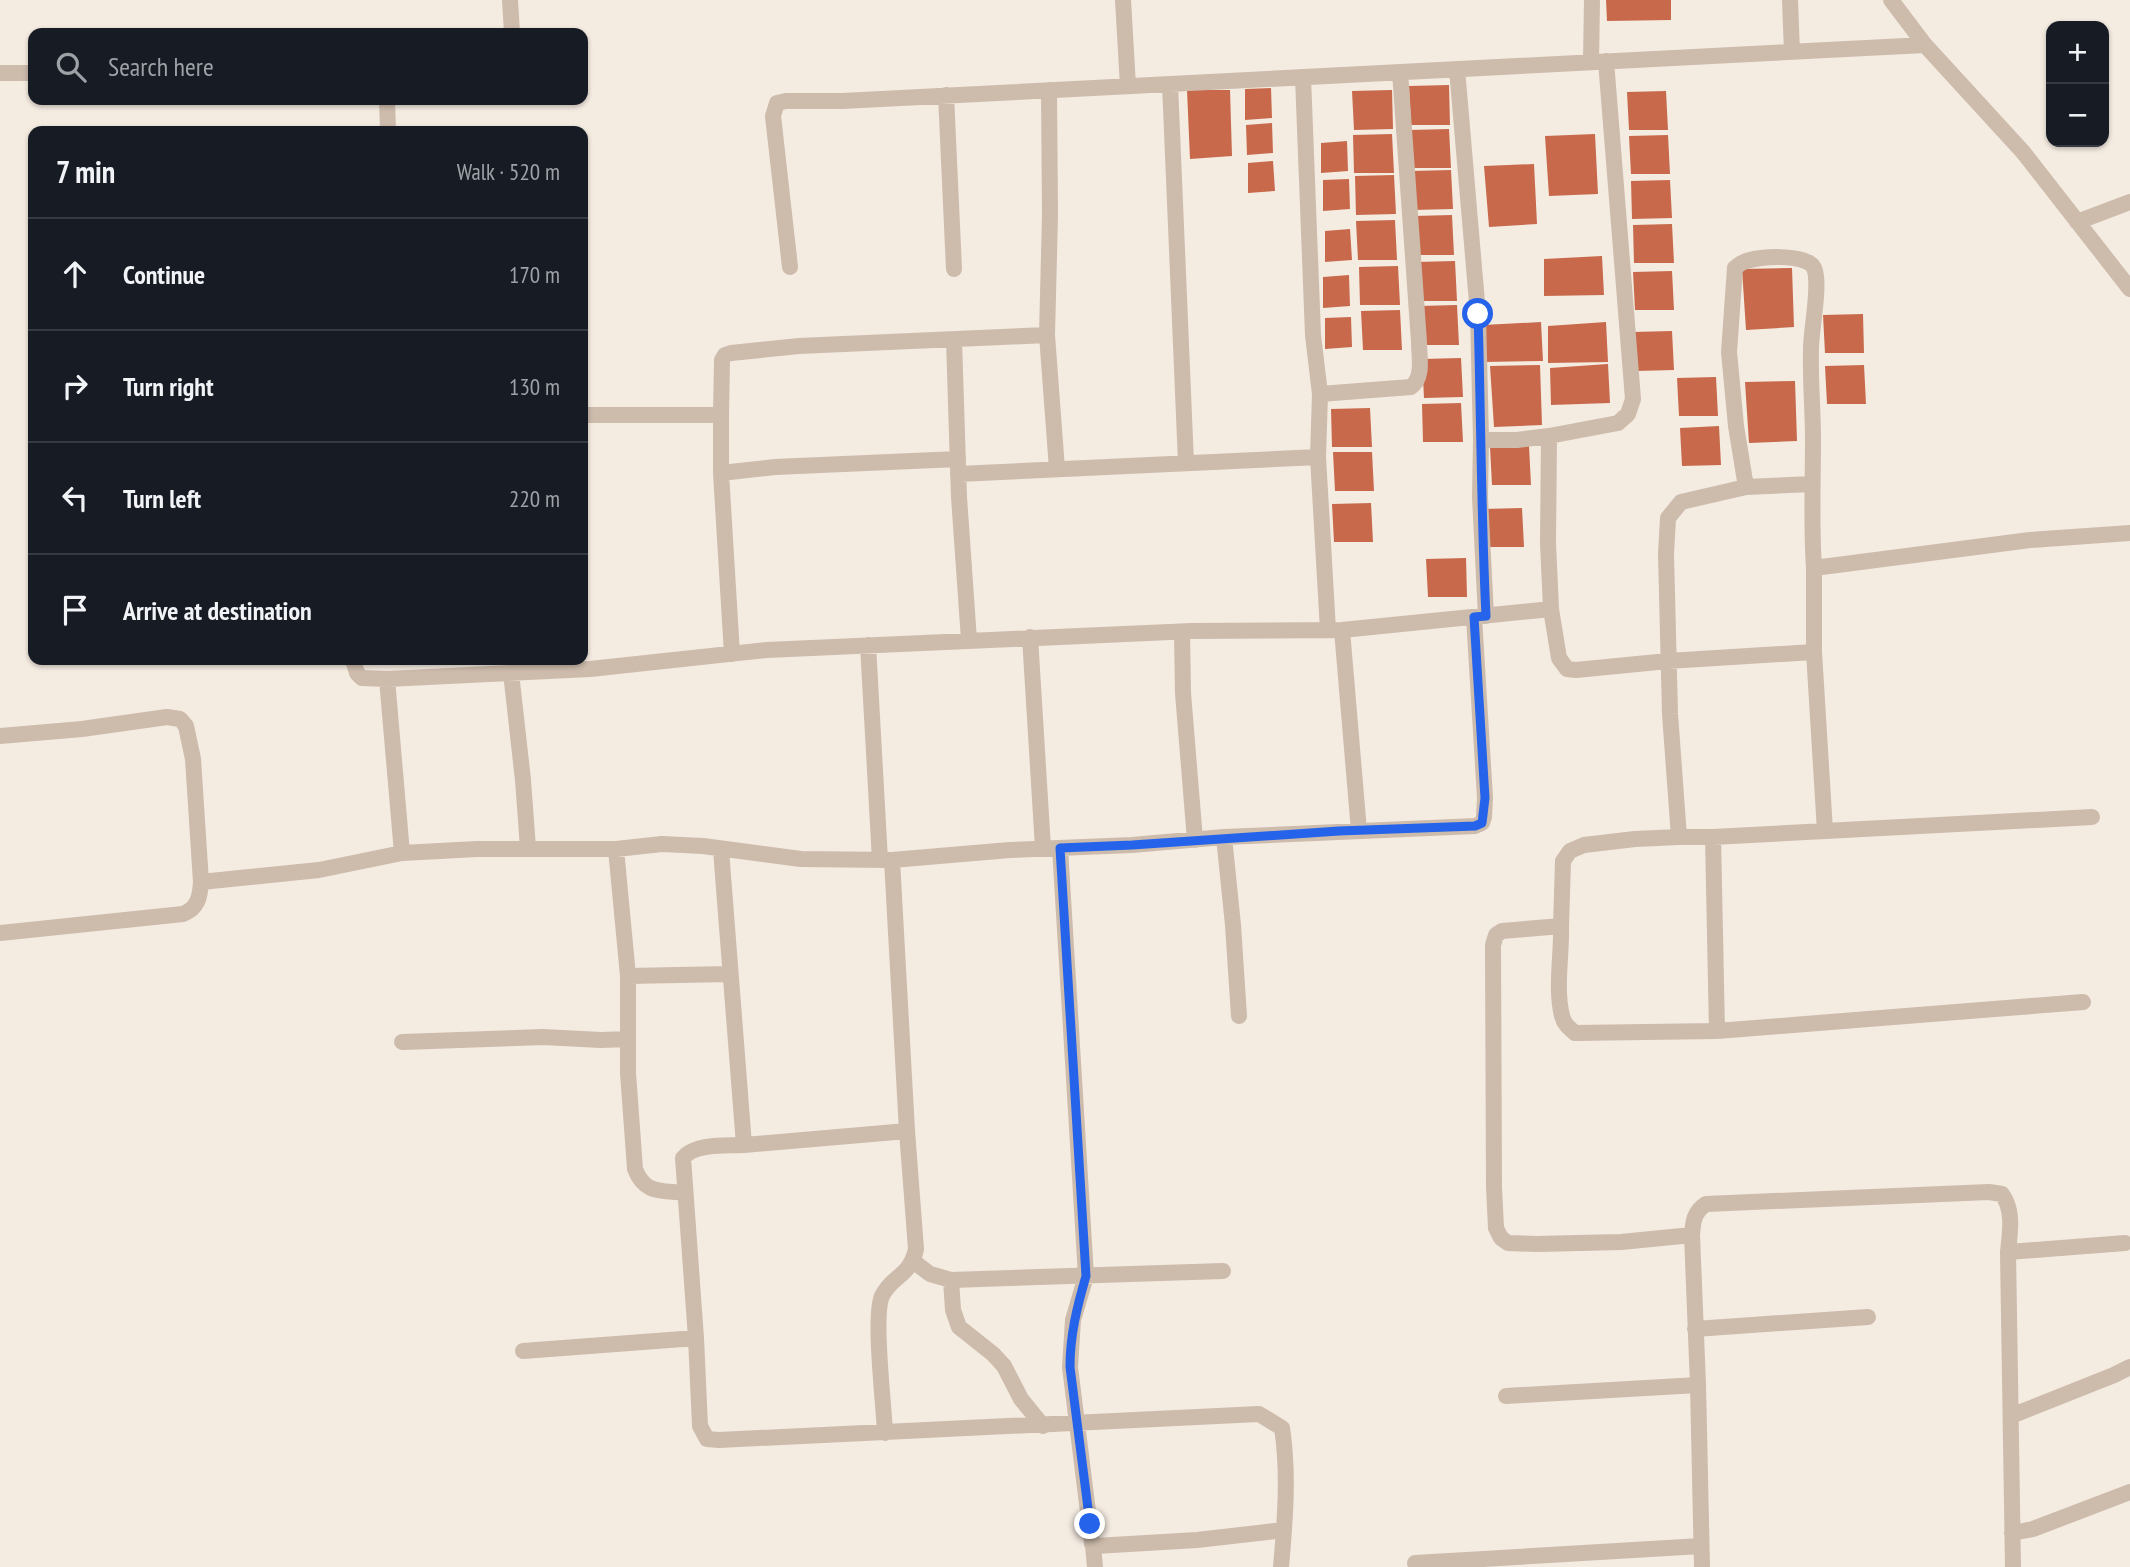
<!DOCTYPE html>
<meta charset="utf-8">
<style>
body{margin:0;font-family:"PT Sans Narrow",sans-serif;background:#242831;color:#f1f3f6}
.controls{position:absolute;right:21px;top:21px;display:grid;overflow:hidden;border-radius:14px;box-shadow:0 2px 5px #0004}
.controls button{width:63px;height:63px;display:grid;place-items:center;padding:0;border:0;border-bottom:2px solid #363941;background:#171b24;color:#f1f3f6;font:35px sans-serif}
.stop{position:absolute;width:21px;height:21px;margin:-16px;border:5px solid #2563eb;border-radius:50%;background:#fff}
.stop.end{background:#2563eb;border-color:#fff;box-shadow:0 2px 7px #0008}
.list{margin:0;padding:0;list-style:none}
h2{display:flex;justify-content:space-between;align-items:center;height:91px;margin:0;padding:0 28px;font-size:30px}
h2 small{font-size:23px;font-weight:400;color:#9ea1a6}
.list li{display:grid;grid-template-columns:46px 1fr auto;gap:21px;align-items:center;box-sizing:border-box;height:112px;padding:0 28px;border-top:2px solid #363941}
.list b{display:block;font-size:26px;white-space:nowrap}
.list em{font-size:23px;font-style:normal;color:#9ea1a6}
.icon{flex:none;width:38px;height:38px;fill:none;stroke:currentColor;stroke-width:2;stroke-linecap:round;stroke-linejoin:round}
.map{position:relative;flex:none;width:2130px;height:1567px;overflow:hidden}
.search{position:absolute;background:#171b24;box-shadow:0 2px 5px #0004;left:28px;top:28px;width:560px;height:77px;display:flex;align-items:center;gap:18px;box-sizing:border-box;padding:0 24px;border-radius:14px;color:#9ea1a6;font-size:26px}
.panel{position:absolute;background:#171b24;box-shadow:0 2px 5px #0004;left:28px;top:126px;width:560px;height:539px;border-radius:14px}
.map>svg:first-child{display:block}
</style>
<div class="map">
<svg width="2130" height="1567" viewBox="0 0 2130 1567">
<rect width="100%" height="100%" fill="#f4ebe1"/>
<path fill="#c8694b" d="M 1606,0 L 1671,0 L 1671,20 L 1607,21 Z
M 1449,85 L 1450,125 L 1411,125 L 1409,86 Z
M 1271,88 L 1272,118 L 1245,120 L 1245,89 Z
M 1187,90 L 1230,90 L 1232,156 L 1190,159 Z
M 1392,90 L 1393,129 L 1354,130 L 1352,91 Z
M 1666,91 L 1668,130 L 1629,130 L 1627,92 Z
M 1272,123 L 1273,153 L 1247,155 L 1246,125 Z
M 1449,129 L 1451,168 L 1411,168 L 1410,130 Z
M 1392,134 L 1394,173 L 1354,173 L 1353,135 Z
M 1595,134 L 1598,194 L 1549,196 L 1545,136 Z
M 1668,135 L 1670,174 L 1631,174 L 1629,136 Z
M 1347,141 L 1348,171 L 1321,173 L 1321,143 Z
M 1273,161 L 1275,191 L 1248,193 L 1248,163 Z
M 1534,164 L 1537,224 L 1489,227 L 1484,166 Z
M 1451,170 L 1453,209 L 1413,210 L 1412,171 Z
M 1394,175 L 1396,214 L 1356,215 L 1355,176 Z
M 1349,179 L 1350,209 L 1323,211 L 1323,180 Z
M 1670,180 L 1672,218 L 1632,219 L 1631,181 Z
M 1452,215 L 1454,255 L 1415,255 L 1413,216 Z
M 1395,220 L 1397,260 L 1358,260 L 1356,221 Z
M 1672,224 L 1674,263 L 1634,263 L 1633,225 Z
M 1350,229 L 1352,260 L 1325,262 L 1325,231 Z
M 1602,256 L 1604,295 L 1544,296 L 1544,259 Z
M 1455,261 L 1457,301 L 1417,301 L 1416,262 Z
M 1398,266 L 1400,305 L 1360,305 L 1359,267 Z
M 1792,268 L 1794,327 L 1746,330 L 1742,269 Z
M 1672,271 L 1674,310 L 1635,310 L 1633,272 Z
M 1349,275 L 1350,306 L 1323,308 L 1323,277 Z
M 1457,305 L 1459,345 L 1420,345 L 1418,306 Z
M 1400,310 L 1402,350 L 1363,350 L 1361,311 Z
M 1863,314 L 1864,353 L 1825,353 L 1823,315 Z
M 1351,317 L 1352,347 L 1325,349 L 1325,318 Z
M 1541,322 L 1543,361 L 1483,362 L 1483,325 Z
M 1606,322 L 1608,362 L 1548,363 L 1548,326 Z
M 1672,331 L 1674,370 L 1635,371 L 1633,332 Z
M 1461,358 L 1463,397 L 1424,398 L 1422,359 Z
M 1608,364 L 1610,403 L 1551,405 L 1550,368 Z
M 1540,365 L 1542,425 L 1494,427 L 1490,366 Z
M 1864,365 L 1866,404 L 1827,404 L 1825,366 Z
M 1716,377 L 1718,416 L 1679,416 L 1677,378 Z
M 1795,381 L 1797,441 L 1749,443 L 1745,382 Z
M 1461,403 L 1463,442 L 1423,442 L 1422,404 Z
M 1370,408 L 1372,447 L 1332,447 L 1331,409 Z
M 1719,426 L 1721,465 L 1682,466 L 1680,428 Z
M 1529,446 L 1531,485 L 1492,485 L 1490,447 Z
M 1333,452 L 1372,452 L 1374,491 L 1335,491 Z
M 1371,503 L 1373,542 L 1334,542 L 1332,504 Z
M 1522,508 L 1524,547 L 1485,547 L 1483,509 Z
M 1466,558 L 1467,597 L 1428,597 L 1426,559 Z"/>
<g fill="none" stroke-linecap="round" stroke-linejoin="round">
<path stroke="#cdbbac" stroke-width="16" d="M 510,0 L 512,33
M 1123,0 L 1128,86
M 1790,0 L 1792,52
M 1891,0 L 1925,45 L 2023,152 L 2130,289
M 1591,62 L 1592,0
M 1457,69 L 1478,314 L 1481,440 L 1517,440 L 1549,436 L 1618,423 L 1628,414 L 1633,399 L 1606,61
M 0,73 L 33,73
M 1303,77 L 1313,335 L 1320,394 L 1318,457
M 1170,84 L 1186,463
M 946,95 L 954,269
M 387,100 L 388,131
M 2077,222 L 2130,202
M 790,267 L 773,116 L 777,103 L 786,101 L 842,101 L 1925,45
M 1047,335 L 1057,469
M 954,340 L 959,497 L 969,640
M 1320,394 L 1411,387 C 1424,377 1419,357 1419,342 L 1400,72
M 583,415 L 721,415 L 722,360 L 725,355 L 731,353 L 799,346 L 1047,335 L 1050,215 L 1049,90
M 721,415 L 721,473 L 732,654
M 1549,436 L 1548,543 L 1551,609
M 1481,440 L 1480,497 L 1486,616
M 721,473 L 775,467 L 958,459
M 958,474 L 1318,457 L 1328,630
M 1812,484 L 1746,487 L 1736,426 L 1729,352 L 1735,268 C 1738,266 1740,263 1744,262 C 1757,256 1807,253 1814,268 C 1821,283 1811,330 1811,348 C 1810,379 1813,409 1813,440 C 1813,483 1811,525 1814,568
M 1342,630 L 1359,831
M 1182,632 L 1183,693 L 1195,840
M 1030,637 L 1043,848
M 868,645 L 880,860
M 353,660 L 357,673 L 362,678 L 387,679 L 590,669 L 767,650 L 1192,631 L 1342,630 L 1551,609 L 1559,658 L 1567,669 L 1576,670 L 1668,661 L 1814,652 L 1814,568 L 2030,540 L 2130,533
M 511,673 L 523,780 L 528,848
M 387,679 L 402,853
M 0,736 L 82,729 L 167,717 L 180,719 L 186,726 L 193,759 L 201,882 L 319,870 L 402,853 L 477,849 L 616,849 L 662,844 L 703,846 L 801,859 L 892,860 L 1010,850 L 1132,845 L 1224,837 L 1233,925 L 1239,1016
M 1825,831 L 2092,817
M 1224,837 L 1475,826 L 1482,823 L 1484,817 L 1485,798 L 1474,617
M 1713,837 L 1825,831 L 1814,652
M 1060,848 L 1086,1276 L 1073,1320 L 1070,1367 L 1092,1544 L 1095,1546 L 1197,1540 L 1284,1530
M 616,849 L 628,976 L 628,1073 L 635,1169 C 645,1195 662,1190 685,1193
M 721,850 L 744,1145 L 907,1131 L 892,860
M 1561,926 C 1562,955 1555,987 1562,1016 C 1564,1024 1569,1028 1575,1033 L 1717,1031 L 1713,837 L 1679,837
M 0,933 L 183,914 C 198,908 200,897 201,882
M 628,976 L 730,974
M 1717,1031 L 2083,1002
M 402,1042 L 543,1037 L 601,1040 L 628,1039
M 744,1145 C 726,1146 695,1143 683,1158 L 696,1338 L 700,1426 L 707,1439 L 719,1440 L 1259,1414 L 1282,1428 C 1289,1473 1285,1521 1281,1567
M 1692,1235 L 1621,1242 L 1537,1244 L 1508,1243 L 1501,1238 L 1496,1228 L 1494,1187 L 1493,945 L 1496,935 L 1502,931 L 1561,926 L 1563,861 L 1570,851 L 1584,845 L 1635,839 L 1679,837 L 1670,714 L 1666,554 L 1668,518 L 1681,502 L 1746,487
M 2008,1252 L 2125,1243
M 913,1261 L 930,1274 L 951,1280 L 953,1310 L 959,1327 L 993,1354 L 1004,1366 L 1021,1399 L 1043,1426
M 951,1280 L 1223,1271
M 1695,1329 L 1868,1317
M 523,1351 L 696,1338
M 1506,1396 L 1698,1385
M 2011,1416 L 2114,1375 L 2130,1367
M 885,1433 C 884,1406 873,1316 882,1296 C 892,1275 910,1277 916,1249 L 907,1131
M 2012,1533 L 2033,1529 L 2130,1492
M 1093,1546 L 1095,1567
M 1415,1563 L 1701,1546
M 1702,1567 L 1698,1385 L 1692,1235 C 1693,1221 1694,1212 1706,1204 L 1989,1192 L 2002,1194 C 2014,1211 2010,1232 2008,1252 L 2013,1567"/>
</g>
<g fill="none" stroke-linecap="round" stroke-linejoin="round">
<path stroke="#2563eb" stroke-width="9" d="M 1090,1524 L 1070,1367 C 1070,1335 1077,1307 1086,1276 L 1060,848 L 1132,845 L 1339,831 L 1475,826 L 1482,823 L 1485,798 L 1474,617 L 1486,616 C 1481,515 1481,415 1478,314"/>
</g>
</svg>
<div class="controls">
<button>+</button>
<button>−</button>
</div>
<div class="stop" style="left:1478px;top:314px"></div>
<div class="stop end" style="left:1090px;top:1524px"></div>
<div class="search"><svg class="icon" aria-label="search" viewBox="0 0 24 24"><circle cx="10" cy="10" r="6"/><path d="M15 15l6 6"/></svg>Search here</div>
<section class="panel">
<h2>7 min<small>Walk · 520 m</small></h2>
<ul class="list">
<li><svg class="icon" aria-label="ahead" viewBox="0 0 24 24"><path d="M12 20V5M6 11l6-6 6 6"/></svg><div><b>Continue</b></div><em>170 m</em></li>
<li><svg class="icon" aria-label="right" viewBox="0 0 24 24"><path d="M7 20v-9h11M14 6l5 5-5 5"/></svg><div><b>Turn right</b></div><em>130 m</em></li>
<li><svg class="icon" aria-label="left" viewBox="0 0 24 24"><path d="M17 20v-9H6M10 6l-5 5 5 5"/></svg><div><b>Turn left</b></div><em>220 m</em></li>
<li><svg class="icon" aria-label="arrive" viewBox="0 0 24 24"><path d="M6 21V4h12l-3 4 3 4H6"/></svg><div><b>Arrive at destination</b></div></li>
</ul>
</section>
</div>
